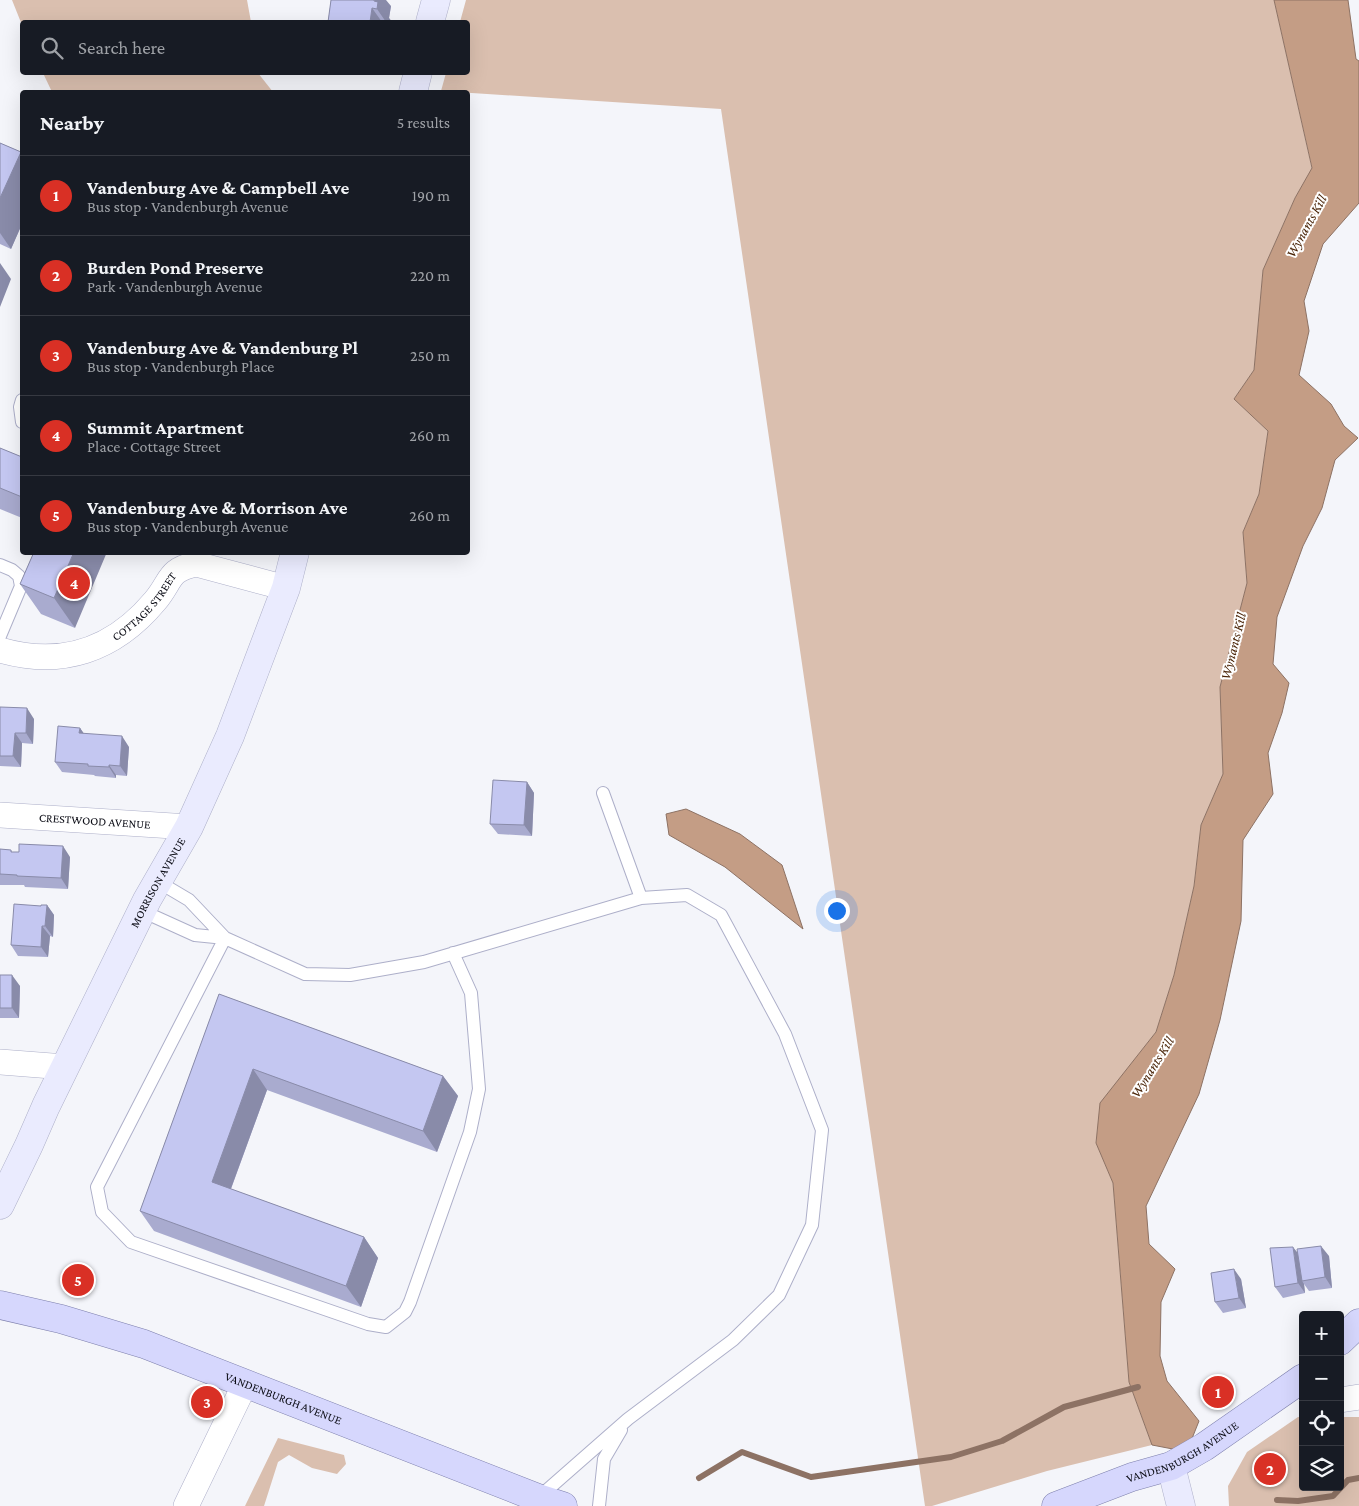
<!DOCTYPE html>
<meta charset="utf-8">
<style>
body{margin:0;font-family:"Crimson Pro",serif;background:#242831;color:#f1f3f6}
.controls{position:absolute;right:15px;bottom:15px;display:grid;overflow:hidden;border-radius:5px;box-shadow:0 5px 20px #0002}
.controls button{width:45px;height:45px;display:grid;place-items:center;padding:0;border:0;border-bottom:1px solid #363941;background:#171b24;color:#f1f3f6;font:25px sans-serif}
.you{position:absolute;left:836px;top:910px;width:18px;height:18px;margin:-12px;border:4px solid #fff;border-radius:50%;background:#1a73e8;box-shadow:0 0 0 8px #1a73e833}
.badge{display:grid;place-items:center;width:32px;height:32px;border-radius:50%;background:#d93025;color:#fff;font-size:16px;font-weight:700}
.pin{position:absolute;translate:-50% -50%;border:2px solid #fff;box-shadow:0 1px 5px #0006}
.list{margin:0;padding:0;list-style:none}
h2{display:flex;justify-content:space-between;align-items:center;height:65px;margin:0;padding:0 20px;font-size:21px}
h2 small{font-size:16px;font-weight:400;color:#9ea1a6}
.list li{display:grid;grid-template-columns:32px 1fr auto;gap:15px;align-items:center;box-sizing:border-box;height:80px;padding:0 20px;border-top:1px solid #363941}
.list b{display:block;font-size:19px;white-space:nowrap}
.list p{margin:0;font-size:16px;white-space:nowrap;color:#9ea1a6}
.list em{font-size:16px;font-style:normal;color:#9ea1a6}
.icon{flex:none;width:28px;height:28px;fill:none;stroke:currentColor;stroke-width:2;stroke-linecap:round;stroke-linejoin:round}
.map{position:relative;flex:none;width:1359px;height:1506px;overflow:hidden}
.search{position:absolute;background:#171b24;box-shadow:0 5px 20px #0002;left:20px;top:20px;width:450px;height:55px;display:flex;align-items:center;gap:12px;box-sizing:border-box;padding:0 18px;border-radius:5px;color:#9ea1a6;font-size:19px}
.panel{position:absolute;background:#171b24;box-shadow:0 5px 20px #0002;left:20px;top:90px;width:450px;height:465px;border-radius:5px}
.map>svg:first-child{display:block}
</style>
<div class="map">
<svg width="1359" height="1506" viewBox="0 0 1359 1506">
<rect width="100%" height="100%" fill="#f4f5fa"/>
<path fill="#dabfaf" d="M 12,0 L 247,0 L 251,22 L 22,22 L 22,25 Z
M 466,0 L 1274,0 L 1312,169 L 1295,198 L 1263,270 L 1254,370 L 1234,399 L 1268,431 L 1259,494 L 1243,532 L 1247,583 L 1220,687 L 1223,774 L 1201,825 L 1194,886 L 1174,975 L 1156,1032 L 1101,1103 L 1096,1142 L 1113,1183 L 1129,1382 L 1152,1445 L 1047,1471 L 932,1506 L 925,1506 L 721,109 L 441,91 L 446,73 L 468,72 L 468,22 L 460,22 Z
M 43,73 L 258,73 L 273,92 L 52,92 Z
M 1298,1417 L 1303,1417 L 1303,1487 L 1340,1487 L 1340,1417 L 1359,1417 L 1359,1506 L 1229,1506 L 1228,1486 L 1247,1452 Z
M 278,1438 L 344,1455 L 346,1464 L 337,1474 L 312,1468 L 289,1455 L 278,1462 L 264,1506 L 245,1506 Z"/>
<path fill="#c49d85" stroke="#8d7264" d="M 1274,0 L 1348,0 L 1356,59 L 1359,61 L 1359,203 L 1323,244 L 1304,301 L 1309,331 L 1299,375 L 1331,404 L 1344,426 L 1358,438 L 1335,460 L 1322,508 L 1303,546 L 1277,617 L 1273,664 L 1289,683 L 1282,713 L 1268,753 L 1273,794 L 1243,840 L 1241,921 L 1220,1020 L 1199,1094 L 1146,1206 L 1149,1244 L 1175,1269 L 1161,1302 L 1160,1356 L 1167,1381 L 1199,1421 L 1191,1441 L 1178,1450 L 1152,1445 L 1129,1382 L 1113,1183 L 1096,1143 L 1100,1103 L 1156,1032 L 1174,975 L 1194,886 L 1201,825 L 1223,774 L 1220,687 L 1247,583 L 1243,532 L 1259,494 L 1268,431 L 1234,399 L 1254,370 L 1263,270 L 1295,198 L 1312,168 Z
M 686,809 L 740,834 L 782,865 L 803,929 L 725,867 L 669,835 L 666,814 Z"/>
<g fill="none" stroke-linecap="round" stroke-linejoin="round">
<path stroke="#8d7264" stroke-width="6" d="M 699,1478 L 742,1452 L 811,1477 L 951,1457 L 1002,1441 L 1064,1407 L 1138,1387
M 1277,1500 L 1298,1501 L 1333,1496 L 1348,1480 L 1359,1478"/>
<g stroke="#adafc9" stroke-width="14">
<path id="lane" d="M 22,400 L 20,407 L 22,422
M 0,565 L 12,570 L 19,576 L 21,586 L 0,636
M 603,793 L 641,898
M 157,881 L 189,900 L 225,938
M 142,911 L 195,935 L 225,938 L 305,974 L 350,975 L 424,962 L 641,898 L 687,895 L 721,915 L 785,1034 L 822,1130 L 812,1225 L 779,1295 L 733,1340 L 628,1419 L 538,1498
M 225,938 L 97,1187 L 102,1212 L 131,1242 L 368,1324 L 386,1327 L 405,1312 L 410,1302 L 470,1132 L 479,1089 L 471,993 L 453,953
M 599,1506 L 604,1459 L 621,1430"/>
</g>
<g stroke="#adafc9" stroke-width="26">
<g id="street">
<path id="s1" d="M 0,650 C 62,668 114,650 155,601 C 172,581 167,570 196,564 L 286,588"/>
<path id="s2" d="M 0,815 L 189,827"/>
<path d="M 0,1062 L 65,1067"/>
<path d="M 1340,1400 L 1359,1397"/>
<path d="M 186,1506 L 245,1384"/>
</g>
</g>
<g stroke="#adafc9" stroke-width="29">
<g id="secondary">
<path d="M 430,22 L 436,0"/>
<path d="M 413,92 L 418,72"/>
<path id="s3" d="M 0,1205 L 29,1145 L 46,1106 L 147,900 L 189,827 L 230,736 L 286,588 L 295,552"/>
<path d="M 1171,1466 L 1181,1506"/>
</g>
</g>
<g stroke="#7d7fac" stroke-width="29">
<g id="primary">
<path id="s4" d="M 0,1305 L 61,1319 L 144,1344 L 538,1498 L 563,1506"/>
<path d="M 1340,1341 L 1359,1323"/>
<path id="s5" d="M 1056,1506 L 1132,1477 L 1171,1466 L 1204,1447 L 1303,1378"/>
</g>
</g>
<use href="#lane" stroke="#fff" stroke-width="12"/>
<use href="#street" stroke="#fff" stroke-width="25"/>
<use href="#secondary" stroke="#eaebfe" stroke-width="28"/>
<use href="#primary" stroke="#d6d7fd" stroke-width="28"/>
</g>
<path fill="#a9abcf" d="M 331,0 L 391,6 L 389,18 L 392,22 L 328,22 Z
M 0,143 L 21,152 L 22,154 L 22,224 L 11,249 L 0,244 Z
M 0,448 L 22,457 L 22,518 L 0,509 Z
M 34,552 L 75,628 L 41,614 L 20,584 Z
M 0,707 L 34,719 L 33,744 L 22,743 L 21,767 L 0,766 Z
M 80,728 L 84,734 L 129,747 L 127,776 L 116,775 L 116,778 L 95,776 L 94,775 L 62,772 L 55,762 Z
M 527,782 L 534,793 L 532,836 L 498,834 L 490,824 Z
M 0,849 L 11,850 L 12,852 L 70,857 L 68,889 L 25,887 L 24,885 L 0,885 Z
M 47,905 L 54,915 L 53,937 L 50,936 L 48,957 L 18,956 L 11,945 L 41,906 Z
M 0,975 L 20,986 L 19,1018 L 0,1018 Z
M 219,994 L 443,1076 L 458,1096 L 437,1152 L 267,1090 L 231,1189 L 364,1237 L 378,1258 L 361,1307 L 154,1231 L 140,1211 Z
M 1298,1253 L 1329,1256 L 1332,1288 L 1309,1291 L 1304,1284 L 1305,1293 L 1283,1298 L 1275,1287 Z
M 1241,1279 L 1246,1308 L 1223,1313 L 1215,1302 Z"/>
<path fill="#898ba9" d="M 374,0 L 386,0 L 391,6 L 389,18 L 392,22 L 386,22 L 377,9 Z
M 372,8 L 382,22 L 370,22 Z
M 21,152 L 22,154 L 22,224 L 11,249 L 0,233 L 0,198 Z
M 0,263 L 11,279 L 0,307 Z
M 74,552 L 107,552 L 75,628 L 54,598 Z
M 27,708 L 34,719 L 33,744 L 26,733 Z
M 80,728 L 87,738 L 79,733 Z
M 15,733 L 22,743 L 21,767 L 13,756 Z
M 122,736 L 129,747 L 127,776 L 120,766 Z
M 109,765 L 116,775 L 116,778 L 109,767 Z
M 527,782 L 534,793 L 532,836 L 524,825 Z
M 63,846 L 70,857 L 68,889 L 61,878 Z
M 47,905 L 54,915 L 53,937 L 45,926 Z
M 42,926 L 50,936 L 48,957 L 41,947 Z
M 12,975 L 20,986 L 19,1018 L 12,1008 Z
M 253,1069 L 267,1090 L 226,1202 L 212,1182 Z
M 443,1076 L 458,1096 L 437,1152 L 423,1131 Z
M 364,1237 L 378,1258 L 361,1307 L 346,1286 Z
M 1321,1246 L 1329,1256 L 1332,1288 L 1325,1277 Z
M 1293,1247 L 1301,1257 L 1302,1281 L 1304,1284 L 1305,1293 L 1298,1283 Z
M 1234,1269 L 1241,1279 L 1246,1308 L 1239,1298 Z"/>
<path fill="#c4c7f1" stroke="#898ba9" d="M 331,0 L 374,0 L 374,1 L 378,2 L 377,9 L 372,8 L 370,22 L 328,22 Z
M 0,143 L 21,152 L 0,198 Z
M 0,448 L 22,457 L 22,497 L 0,488 Z
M 34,552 L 74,552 L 54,598 L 20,584 Z
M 0,707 L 27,708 L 26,733 L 15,733 L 13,756 L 0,756 Z
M 58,726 L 80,728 L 79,733 L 122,736 L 120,766 L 109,765 L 109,767 L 88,766 L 88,764 L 55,762 Z
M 493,780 L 527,782 L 524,825 L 490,824 Z
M 19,844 L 63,846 L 61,878 L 17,876 L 17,875 L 0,874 L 0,849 L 11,850 L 11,852 L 19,852 Z
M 14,904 L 41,906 L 41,905 L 47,905 L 45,926 L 42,926 L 41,947 L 11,945 Z
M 0,975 L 12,975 L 12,1008 L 0,1008 Z
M 219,994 L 443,1076 L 423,1131 L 253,1069 L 212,1182 L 364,1237 L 346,1286 L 140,1211 Z
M 1321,1246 L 1325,1277 L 1302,1281 L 1297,1249 Z
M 1293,1247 L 1298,1283 L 1275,1287 L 1270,1248 Z
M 1234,1269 L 1239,1298 L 1215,1302 L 1211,1273 Z"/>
<g text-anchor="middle" stroke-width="4" stroke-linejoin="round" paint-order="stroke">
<g font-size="12" fill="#0c0d16" stroke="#fff">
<text dy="4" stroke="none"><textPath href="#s1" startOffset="162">COTTAGE STREET</textPath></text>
<text dy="4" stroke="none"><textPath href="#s2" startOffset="95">CRESTWOOD AVENUE</textPath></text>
<text dy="4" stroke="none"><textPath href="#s3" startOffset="359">MORRISON AVENUE</textPath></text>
<text dy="4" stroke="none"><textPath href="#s4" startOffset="299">VANDENBURGH AVENUE</textPath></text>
<text dy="4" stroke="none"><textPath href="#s5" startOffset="138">VANDENBURGH AVENUE</textPath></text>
</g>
<g font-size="14" font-style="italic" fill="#4a2407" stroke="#fff">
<text transform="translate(1306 226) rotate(-61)" y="5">Wynants Kill</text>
<text transform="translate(1233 646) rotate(-76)" y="5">Wynants Kill</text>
<text transform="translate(1152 1067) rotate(-58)" y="5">Wynants Kill</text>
</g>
</g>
</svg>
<div class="controls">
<button>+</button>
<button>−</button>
<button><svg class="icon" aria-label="locate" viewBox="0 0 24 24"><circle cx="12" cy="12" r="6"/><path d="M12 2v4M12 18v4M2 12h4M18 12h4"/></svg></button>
<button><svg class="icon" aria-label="layers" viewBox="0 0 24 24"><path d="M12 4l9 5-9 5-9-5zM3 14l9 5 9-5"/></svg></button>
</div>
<div class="you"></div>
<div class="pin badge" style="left:1218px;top:1392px">1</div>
<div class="pin badge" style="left:1270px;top:1469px">2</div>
<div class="pin badge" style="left:207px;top:1402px">3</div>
<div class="pin badge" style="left:74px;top:583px">4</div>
<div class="pin badge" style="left:78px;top:1280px">5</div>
<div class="search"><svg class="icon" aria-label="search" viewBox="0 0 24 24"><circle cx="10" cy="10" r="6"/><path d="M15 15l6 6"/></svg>Search here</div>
<section class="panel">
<h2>Nearby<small>5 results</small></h2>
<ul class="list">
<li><span class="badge">1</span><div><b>Vandenburg Ave &amp; Campbell Ave</b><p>Bus stop · Vandenburgh Avenue</p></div><em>190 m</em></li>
<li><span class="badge">2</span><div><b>Burden Pond Preserve</b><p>Park · Vandenburgh Avenue</p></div><em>220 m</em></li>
<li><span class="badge">3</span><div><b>Vandenburg Ave &amp; Vandenburg Pl</b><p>Bus stop · Vandenburgh Place</p></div><em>250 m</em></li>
<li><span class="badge">4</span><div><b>Summit Apartment</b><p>Place · Cottage Street</p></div><em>260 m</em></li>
<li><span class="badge">5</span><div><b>Vandenburg Ave &amp; Morrison Ave</b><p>Bus stop · Vandenburgh Avenue</p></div><em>260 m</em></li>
</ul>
</section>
</div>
